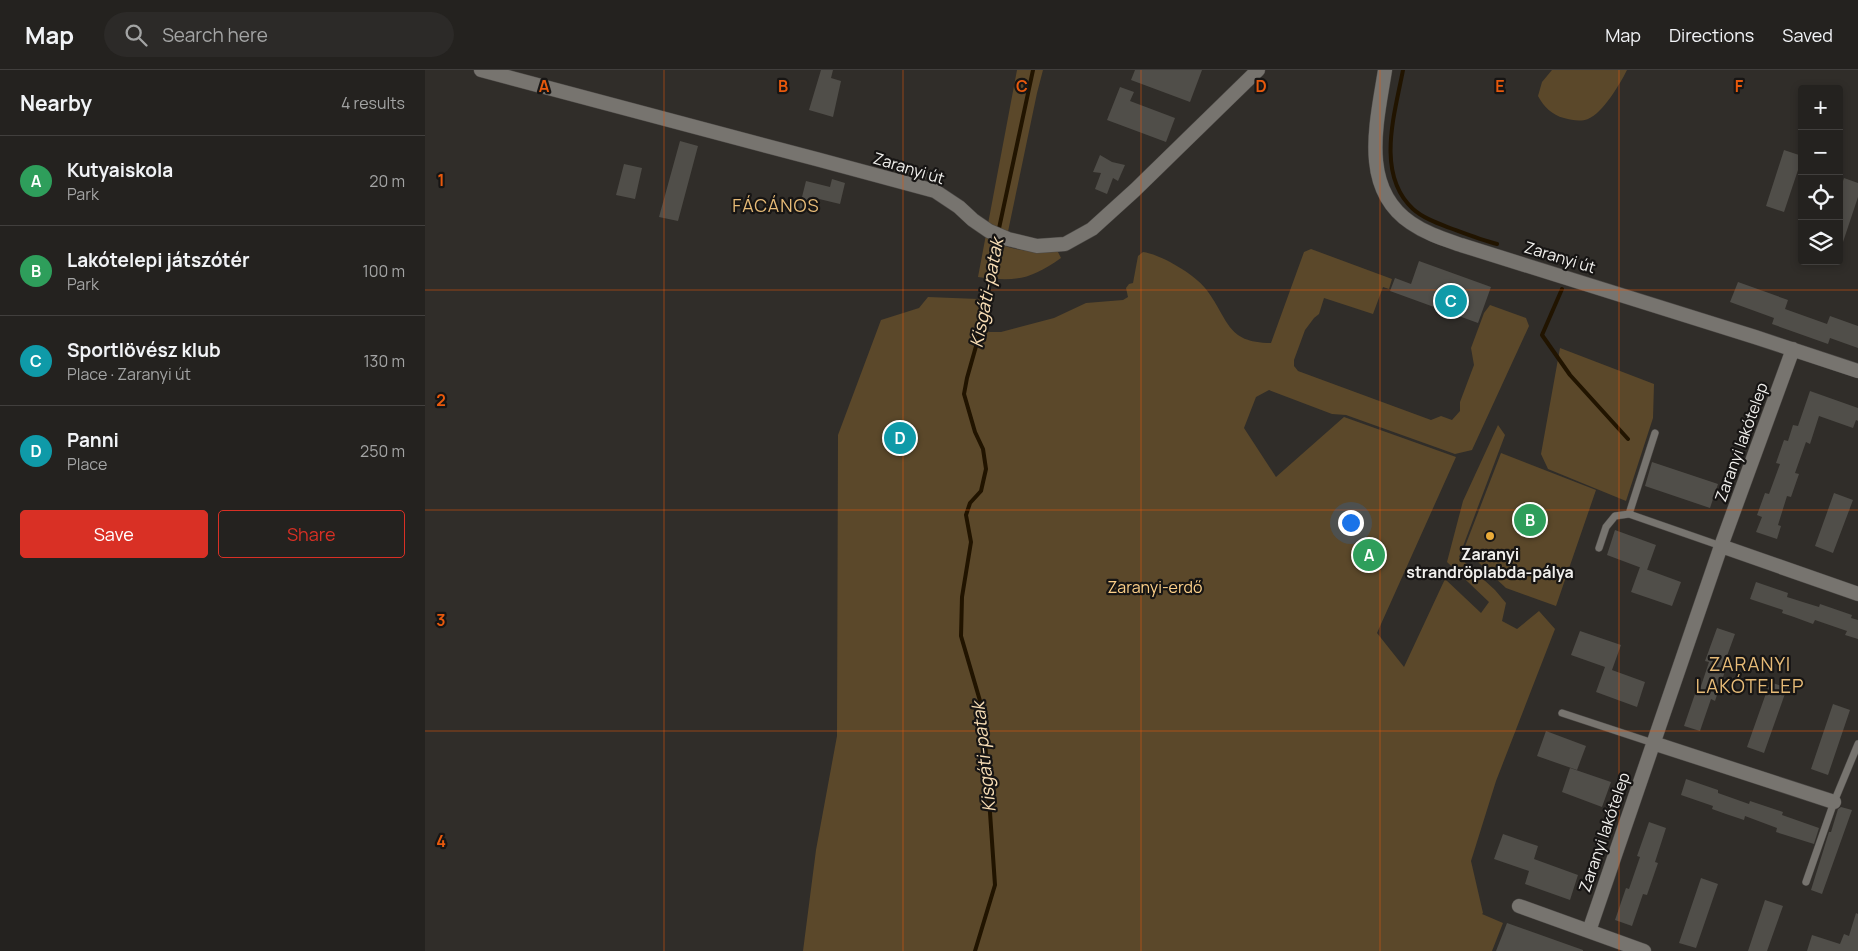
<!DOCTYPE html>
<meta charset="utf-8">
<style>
body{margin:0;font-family:Manrope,sans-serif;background:#2c2a28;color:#f1f3f6}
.controls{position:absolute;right:15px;top:15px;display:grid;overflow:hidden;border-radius:5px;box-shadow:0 2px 8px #0003}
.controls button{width:45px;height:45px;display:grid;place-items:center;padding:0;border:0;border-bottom:1px solid #413f3d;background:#24221f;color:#f1f3f6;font:25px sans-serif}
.you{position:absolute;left:925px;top:452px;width:18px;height:18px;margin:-12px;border:4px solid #fff;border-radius:50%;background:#1a73e8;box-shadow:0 0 0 8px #1a73e833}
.badge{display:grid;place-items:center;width:32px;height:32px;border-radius:50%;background:#d93025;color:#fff;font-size:16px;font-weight:700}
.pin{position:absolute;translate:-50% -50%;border:2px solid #fff;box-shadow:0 1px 5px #0006}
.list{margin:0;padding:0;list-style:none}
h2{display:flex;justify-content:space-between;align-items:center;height:65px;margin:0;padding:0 20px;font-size:21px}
h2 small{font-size:16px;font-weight:400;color:#a3a4a4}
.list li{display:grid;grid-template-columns:32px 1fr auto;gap:15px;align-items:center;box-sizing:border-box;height:90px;padding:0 20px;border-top:1px solid #413f3d}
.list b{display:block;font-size:19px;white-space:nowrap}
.list p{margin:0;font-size:16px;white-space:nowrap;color:#a3a4a4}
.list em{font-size:16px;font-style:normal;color:#a3a4a4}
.actions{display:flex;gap:10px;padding:15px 20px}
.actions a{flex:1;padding:11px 0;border:1px solid #d93025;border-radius:5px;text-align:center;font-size:18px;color:#d93025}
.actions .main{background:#d93025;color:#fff}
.icon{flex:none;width:28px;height:28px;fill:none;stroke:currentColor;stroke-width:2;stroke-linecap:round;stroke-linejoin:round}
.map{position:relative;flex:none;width:1433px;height:881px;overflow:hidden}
header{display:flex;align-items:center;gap:30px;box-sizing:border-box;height:70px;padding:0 25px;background:#24221f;border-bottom:1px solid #413f3d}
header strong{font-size:24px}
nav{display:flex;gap:28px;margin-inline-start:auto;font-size:18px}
.search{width:350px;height:45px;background:#2c2a28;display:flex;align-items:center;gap:12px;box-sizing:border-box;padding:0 18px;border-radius:28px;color:#a3a4a4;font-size:19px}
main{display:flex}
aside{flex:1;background:#24221f}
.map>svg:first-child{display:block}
</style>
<header>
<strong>Map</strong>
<div class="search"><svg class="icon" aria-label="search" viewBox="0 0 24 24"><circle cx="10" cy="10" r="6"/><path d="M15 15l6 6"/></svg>Search here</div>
<nav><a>Map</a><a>Directions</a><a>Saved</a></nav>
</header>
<main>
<aside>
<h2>Nearby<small>4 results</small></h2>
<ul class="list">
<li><span class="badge" style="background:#2e9e5b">A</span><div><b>Kutyaiskola</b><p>Park</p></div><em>20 m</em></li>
<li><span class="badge" style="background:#2e9e5b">B</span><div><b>Lakótelepi játszótér</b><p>Park</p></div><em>100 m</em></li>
<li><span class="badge" style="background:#0f9aa8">C</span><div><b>Sportlövész klub</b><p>Place · Zaranyi út</p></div><em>130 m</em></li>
<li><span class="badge" style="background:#0f9aa8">D</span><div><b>Panni</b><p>Place</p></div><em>250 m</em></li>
</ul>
<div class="actions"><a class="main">Save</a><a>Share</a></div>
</aside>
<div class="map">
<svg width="1433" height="881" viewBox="0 0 1433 881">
<rect width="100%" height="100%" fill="#302d29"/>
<path fill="#5b482a" d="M 592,0 L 618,0 L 612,23 L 580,176 C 598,182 614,182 632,180 L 636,188 C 605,210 590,212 553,207 Z
M 1127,0 L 1202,0 C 1195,14 1178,43 1163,49 C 1155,52 1147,50 1139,48 C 1127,45 1119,37 1113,26 L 1117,12 Z
M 886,179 L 967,209 L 964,219 L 958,217 L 948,244 L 899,228 L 894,244 L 889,248 L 880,260 L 869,290 L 869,296 L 873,301 L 1006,350 L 1016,346 L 1027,350 L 1035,341 L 1035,332 L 1049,295 L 1046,278 L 1059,243 L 1065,235 L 1101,248 L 1104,256 L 1047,380 L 1030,384 L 921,345 L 907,344 L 844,320 L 831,327 L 819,358 L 851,407 L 919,347 L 1031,387 L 952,563 L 979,597 L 1020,509 L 1056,543 L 1064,532 L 1022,492 L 1038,431 L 1073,355 L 1080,365 L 1034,487 L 1070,520 L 1081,533 L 1077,551 L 1092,559 L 1114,541 L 1130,559 L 1071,711 L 1046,791 L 1058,843 L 1057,844 L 1078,853 L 1067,881 L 378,881 L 391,780 L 412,666 L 413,365 L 456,250 L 494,238 L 503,227 L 553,229 L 558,231 L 559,237 L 554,248 L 554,253 L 564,262 L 576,262 L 629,248 L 661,233 L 698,230 L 703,227 L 701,218 L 704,214 L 708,213 L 713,186 L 718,182 C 735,184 769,204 780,218 C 804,248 800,273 846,273 L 879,182 Z
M 1135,278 L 1229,314 L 1228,348 L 1201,431 L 1123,399 L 1116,384 Z
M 1076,383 L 1171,420 L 1131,536 L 1081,518 L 1039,479 Z"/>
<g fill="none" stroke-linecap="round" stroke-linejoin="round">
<path stroke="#211400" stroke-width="4" d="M 978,0 C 970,43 950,104 988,139 C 998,148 1012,153 1025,158 C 1041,164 1056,170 1072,174
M 1137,219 L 1117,265 L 1145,305 L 1203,369
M 550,881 L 570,815 L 558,641 L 536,566 L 537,527 L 546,472 L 541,445 L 545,433 L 556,421 L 561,399 L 558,379 L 550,362 L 539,324 L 542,308 L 561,241 L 564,205 L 608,0"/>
</g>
<path fill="#504e49" d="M 396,0 L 408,0 L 406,8 L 416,11 L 408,47 L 384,40 Z
M 710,0 L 777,0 L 765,32 L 706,10 Z
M 695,17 L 709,22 L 705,31 L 750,48 L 741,72 L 682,50 Z
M 255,71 L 273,76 L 253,151 L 234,147 Z
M 1359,80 L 1377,86 L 1377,88 L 1359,142 L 1341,136 Z
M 675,85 L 687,92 L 700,95 L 693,111 L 688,108 L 682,124 L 670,119 L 676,103 L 668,102 Z
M 465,91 L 503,102 L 501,109 L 463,99 Z
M 199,94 L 217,98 L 210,129 L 191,125 Z
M 1419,108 L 1433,113 L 1433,127 L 1416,178 L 1414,177 L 1414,123 Z
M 407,109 L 420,113 L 415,134 L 390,128 L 387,142 L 374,139 L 381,111 L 405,117 Z
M 994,191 L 1066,217 L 1053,253 L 965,221 L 970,208 L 986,214 Z
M 1313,212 L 1363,230 L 1360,239 L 1402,254 L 1405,246 L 1433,256 L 1433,278 L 1405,268 L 1403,274 L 1347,254 L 1349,248 L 1305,232 Z
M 1385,321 L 1433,338 L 1433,351 L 1431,350 L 1428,358 L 1394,346 L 1385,374 L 1381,372 L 1370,403 L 1374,404 L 1366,427 L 1362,426 L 1353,455 L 1356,456 L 1352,469 L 1331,462 L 1337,447 L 1332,445 L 1340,423 L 1344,424 L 1355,394 L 1351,393 L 1359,370 L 1363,371 L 1368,355 L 1373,356 Z
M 1227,392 L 1293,414 L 1285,438 L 1220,416 Z
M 1409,423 L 1428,430 L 1408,483 L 1390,476 Z
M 1190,460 L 1231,475 L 1222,500 L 1182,485 Z
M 1215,497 L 1256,512 L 1247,536 L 1206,522 Z
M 1331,512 L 1363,523 L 1362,527 L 1381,533 L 1394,537 L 1395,534 L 1427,545 L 1426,548 L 1433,550 L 1433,569 L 1420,565 L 1422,561 L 1390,550 L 1388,554 L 1369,547 L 1357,543 L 1358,540 L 1325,529 Z
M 1292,558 L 1310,564 L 1298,597 L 1301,598 L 1290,631 L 1286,629 L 1275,661 L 1259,656 L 1270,624 L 1273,625 L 1284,592 L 1280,591 Z
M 1155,561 L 1196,575 L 1187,600 L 1220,612 L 1212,637 L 1171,622 L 1180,597 L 1146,585 Z
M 1345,612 L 1362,618 L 1339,683 L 1322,677 Z
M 1408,634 L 1425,640 L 1403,705 L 1386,699 Z
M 1121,661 L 1161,676 L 1152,700 L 1112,686 Z
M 1145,698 L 1186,712 L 1177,737 L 1137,722 Z
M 1261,709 L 1293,720 L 1293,723 L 1324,734 L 1325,731 L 1358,742 L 1357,745 L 1394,758 L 1389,774 L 1351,762 L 1352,758 L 1320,746 L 1319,750 L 1301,744 L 1287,739 L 1288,736 L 1256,725 Z
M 1416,737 L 1427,740 L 1397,824 L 1386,820 L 1404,762 L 1406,762 L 1413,739 Z
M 1224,752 L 1241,758 L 1230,792 L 1233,793 L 1222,825 L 1218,824 L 1207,856 L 1190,850 L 1201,818 L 1204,819 L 1215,787 L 1212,786 Z
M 1078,764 L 1113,776 L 1109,789 L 1153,805 L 1145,830 L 1100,814 L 1104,801 L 1069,789 Z
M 1276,808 L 1293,814 L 1271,878 L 1254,873 Z
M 1340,830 L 1358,836 L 1342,881 L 1323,881 Z
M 1431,843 L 1433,844 L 1433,881 L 1382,881 L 1387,865 L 1415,874 L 1419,864 L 1424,866 Z
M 1082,853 L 1158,880 L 1158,881 L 1071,881 Z"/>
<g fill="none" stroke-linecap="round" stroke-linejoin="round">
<g stroke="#4c4946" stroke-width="8">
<path id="service" d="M 1204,444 L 1230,363
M 1174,478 L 1181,457 L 1190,446 L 1204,444 L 1296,476
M 1137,643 L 1228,673
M 1381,812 L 1409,732 L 1433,674"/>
</g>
<g stroke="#4c4946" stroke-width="15">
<path id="minor" d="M 56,0 C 208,41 359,80 510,121 L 534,137 L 548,150 L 564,161 L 583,169 L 612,176 L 640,174 L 667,159 L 710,120 L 833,0
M 960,0 C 952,52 934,118 986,153 C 1002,164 1019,169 1036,175 L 1330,267 L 1433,301
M 1296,476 L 1433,524
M 1228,673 L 1409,732
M 1094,836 L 1219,881
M 1164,861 L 1296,476 L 1368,279"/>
</g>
<use href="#service" stroke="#77746f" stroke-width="7"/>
<use href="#minor" stroke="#77746f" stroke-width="14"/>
</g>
<path fill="none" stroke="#e8590c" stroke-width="1" stroke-opacity="0.55" d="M 239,0 L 239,881M 478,0 L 478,881M 716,0 L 716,881M 955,0 L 955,881M 1194,0 L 1194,881M 0,220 L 1433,220M 0,440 L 1433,440M 0,661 L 1433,661"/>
<circle fill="#e9aa38" stroke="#171514" stroke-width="2" cx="1065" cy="466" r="5"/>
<g text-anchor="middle" stroke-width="4.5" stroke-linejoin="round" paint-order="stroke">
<g font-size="16" fill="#f0efec" stroke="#171514">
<text transform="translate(484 98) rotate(17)" y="6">Zaranyi út</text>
<text transform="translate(1135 187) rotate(17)" y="6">Zaranyi út</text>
<text transform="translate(1316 372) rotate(-70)" y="6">Zaranyi lakótelep</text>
<text transform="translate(1179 762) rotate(-71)" y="6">Zaranyi lakótelep</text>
</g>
<g font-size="16" font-weight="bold" fill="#f0efec" stroke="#171514">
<text x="1065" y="490">Zaranyi<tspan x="1065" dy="18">strandröplabda-pálya</tspan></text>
</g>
<g font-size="16" fill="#fdd089" stroke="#171514">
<text x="730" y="523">Zaranyi-erdő</text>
</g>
<g font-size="18" letter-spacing="1" fill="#e7bb77" stroke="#171514">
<text x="351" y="142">FÁCÁNOS</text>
</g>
<g font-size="18" font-style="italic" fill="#fbe0b7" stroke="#171514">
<text transform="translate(562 223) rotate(-79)" y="6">Kisgáti-patak</text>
<text transform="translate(559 687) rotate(-96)" y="6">Kisgáti-patak</text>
</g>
<g font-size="19" letter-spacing="1" fill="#e7bb77" stroke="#171514">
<text x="1325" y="601">ZARANYI<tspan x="1325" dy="22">LAKÓTELEP</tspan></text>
</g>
</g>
<g font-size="16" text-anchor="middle" font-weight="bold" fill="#e8590c" stroke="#171514" stroke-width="4.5" stroke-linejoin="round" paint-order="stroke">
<text x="119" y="22">A</text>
<text x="358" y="22">B</text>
<text x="597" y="22">C</text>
<text x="836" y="22">D</text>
<text x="1075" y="22">E</text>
<text x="1314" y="22">F</text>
<text x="16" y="116">1</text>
<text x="16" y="336">2</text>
<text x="16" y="556">3</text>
<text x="16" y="777">4</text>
</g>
</svg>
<div class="controls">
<button>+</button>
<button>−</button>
<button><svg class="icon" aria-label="locate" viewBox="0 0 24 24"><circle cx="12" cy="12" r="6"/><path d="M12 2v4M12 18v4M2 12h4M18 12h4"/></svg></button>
<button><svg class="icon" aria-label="layers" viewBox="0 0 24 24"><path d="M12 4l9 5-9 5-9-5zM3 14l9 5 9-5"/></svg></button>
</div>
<div class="you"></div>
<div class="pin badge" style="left:944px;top:485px;background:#2e9e5b">A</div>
<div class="pin badge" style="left:1105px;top:450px;background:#2e9e5b">B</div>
<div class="pin badge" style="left:1026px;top:231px;background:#0f9aa8">C</div>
<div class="pin badge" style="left:475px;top:368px;background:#0f9aa8">D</div>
</div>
</main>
